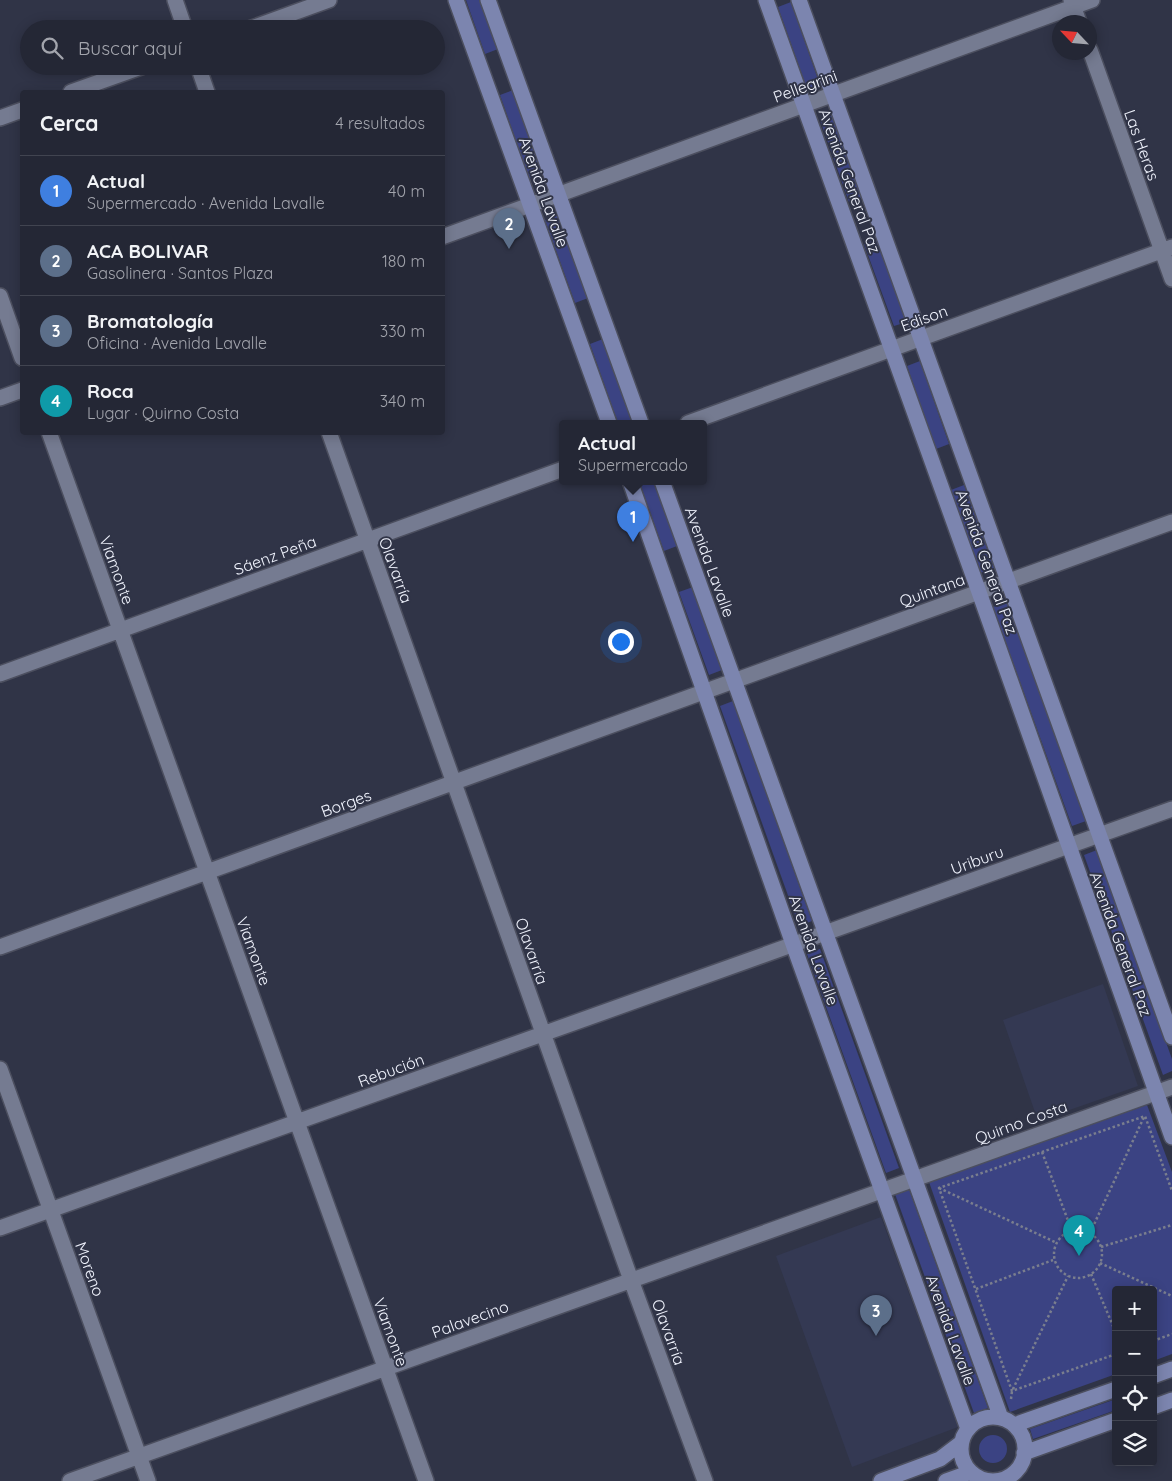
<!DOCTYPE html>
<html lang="es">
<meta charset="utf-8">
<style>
body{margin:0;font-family:Quicksand,sans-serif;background:#2c2f3d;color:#f1f3f6}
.controls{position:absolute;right:15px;bottom:15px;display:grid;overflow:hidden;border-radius:5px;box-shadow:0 2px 12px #0003}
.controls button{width:45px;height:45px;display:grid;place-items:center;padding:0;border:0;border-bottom:1px solid #414450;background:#242735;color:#f1f3f6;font:25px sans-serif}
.compass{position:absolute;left:1052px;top:15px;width:45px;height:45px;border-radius:50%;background:#242735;box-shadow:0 2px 12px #0003;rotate:296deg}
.you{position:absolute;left:620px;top:641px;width:18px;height:18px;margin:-12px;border:4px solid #fff;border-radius:50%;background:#1a73e8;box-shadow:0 0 0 8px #1a73e833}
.badge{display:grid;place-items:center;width:32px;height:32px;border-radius:50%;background:#d93025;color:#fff;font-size:16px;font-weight:700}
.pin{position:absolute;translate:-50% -41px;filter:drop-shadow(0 1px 2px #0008)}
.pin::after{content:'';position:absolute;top:26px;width:18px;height:15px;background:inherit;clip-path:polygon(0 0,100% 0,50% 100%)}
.popup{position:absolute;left:559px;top:420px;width:148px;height:65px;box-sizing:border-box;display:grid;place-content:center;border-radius:5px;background:#242735;filter:drop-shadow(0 1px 4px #0005);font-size:16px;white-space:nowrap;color:#a3a5ad}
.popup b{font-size:19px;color:#f1f3f6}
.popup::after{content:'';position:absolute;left:50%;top:100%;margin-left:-10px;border:10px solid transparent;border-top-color:#242735}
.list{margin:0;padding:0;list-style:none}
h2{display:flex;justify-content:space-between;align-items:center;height:65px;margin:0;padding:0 20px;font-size:21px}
h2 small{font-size:16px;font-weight:400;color:#a3a5ad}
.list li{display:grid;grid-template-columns:32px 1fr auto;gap:15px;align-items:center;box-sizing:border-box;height:70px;padding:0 20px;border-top:1px solid #414450}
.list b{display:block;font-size:19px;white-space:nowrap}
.list p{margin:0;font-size:16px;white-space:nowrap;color:#a3a5ad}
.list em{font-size:16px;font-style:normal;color:#a3a5ad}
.icon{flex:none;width:28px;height:28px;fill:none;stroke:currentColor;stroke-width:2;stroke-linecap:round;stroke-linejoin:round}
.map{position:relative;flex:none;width:1172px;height:1481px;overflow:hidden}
.search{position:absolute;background:#242735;box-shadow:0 2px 12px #0003;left:20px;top:20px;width:425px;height:55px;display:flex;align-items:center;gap:12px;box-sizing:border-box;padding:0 18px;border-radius:28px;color:#a3a5ad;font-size:19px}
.panel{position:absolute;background:#242735;box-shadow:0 2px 12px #0003;left:20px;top:90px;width:425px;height:345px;border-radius:5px}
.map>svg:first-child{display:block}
</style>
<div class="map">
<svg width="1172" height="1481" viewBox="0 0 1172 1481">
<rect width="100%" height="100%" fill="#303447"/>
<path fill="#343953" d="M 1103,984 L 1138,1086 L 1038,1121 L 1003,1020 Z
M 881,1217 L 958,1427 L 852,1467 L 776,1256 Z"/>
<path fill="#3b4383" d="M 466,0 L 481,0 L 498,49 L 485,54 Z
M 791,2 L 820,85 L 807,89 L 778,7 Z
M 513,90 L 543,173 L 529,178 L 500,95 Z
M 833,115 L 862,198 L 849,202 L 820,120 Z
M 558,215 L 588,298 L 575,303 L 545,220 Z
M 878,239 L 907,322 L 894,326 L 864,244 Z
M 603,339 L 632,422 L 618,423 L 590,344 Z
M 920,361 L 949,444 L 936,449 L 907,366 Z
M 639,481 L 654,481 L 677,546 L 664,551 Z
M 964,485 L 994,568 L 980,573 L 951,490 Z
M 693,587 L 722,670 L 709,675 L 679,592 Z
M 1007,602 L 1086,821 L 1072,826 L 993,607 Z
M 733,701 L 812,921 L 799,926 L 720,706 Z
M 1097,850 L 1172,1059 L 1172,1071 L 1163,1075 L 1084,855 Z
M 820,949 L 899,1168 L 886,1173 L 807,954 Z
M 1147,1105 L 1172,1172 L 1172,1354 L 1153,1361 L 1153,1290 L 1116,1290 L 1116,1374 L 1010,1412 L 929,1182 Z
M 909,1189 L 988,1408 L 974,1413 L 895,1194 Z
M 1116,1399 L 1116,1410 L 1033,1439 L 1030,1429 Z
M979 1449a14 14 0 1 1 28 0a14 14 0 1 1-28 0Z"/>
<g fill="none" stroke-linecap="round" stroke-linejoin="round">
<g stroke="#4c4f5f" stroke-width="18">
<path id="street" d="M 175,0 L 185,29
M 1071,0 L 1079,22
M 249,29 L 329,0
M 1090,50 L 1172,279
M 198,66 L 207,92
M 71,92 L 144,66
M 0,118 L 22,110
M 442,237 L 1092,0
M 0,296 L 22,358
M 0,398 L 22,390
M 688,423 L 1172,247
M 49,432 L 426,1481
M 329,432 L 631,1280 L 705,1481
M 0,674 L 563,469
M 0,947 L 1172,522
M 0,1069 L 148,1481
M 0,1228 L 1172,809
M 70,1481 L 1172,1087"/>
</g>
<g stroke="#4c4f5f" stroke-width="18">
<path id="secondary" d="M 456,0 L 609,423
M 488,0 L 641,423
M 766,0 L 979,592 L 1172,1137
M 799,0 L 1172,1037
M 630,481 L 793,944 L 968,1429
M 662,481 L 1001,1418
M 1153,1376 L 1172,1369
M 1153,1407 L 1172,1400
M961 1449a32 32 0 1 1 64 0a32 32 0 1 1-64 0Z
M 1014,1425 L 1116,1389
M 1024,1453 L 1116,1420
M 881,1481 L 940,1459 L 961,1443
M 946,1481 L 971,1472"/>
</g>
<path stroke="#7a7e8e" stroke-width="2.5" stroke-dasharray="2.5 2.5" stroke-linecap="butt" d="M 1042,1152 L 1072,1231
M 939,1188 L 1057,1243
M1054 1254a24 24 0 1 1 48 0a24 24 0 1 1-48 0Z
M 1090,1233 L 1144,1117
M 1101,1247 L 1172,1225
M 1100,1263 L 1172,1296
M 1091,1274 L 1116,1333
M 976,1289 L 1053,1260
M 1153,1341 L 1172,1334
M 1116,1354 L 1012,1391 L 939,1188 L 1145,1116 L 1172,1191
M 1011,1399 L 1012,1391 L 1068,1276"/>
<use href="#street" stroke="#757b91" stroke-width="15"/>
<use href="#secondary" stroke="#7c85af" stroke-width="15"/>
</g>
<g text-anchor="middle" stroke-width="4" stroke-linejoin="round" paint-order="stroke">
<g font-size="16" fill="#f1f4fe" stroke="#303447">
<text transform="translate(805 86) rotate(-20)" y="6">Pellegrini</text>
<text transform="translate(1142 145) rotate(70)" y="6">Las Heras</text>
<text transform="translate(850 181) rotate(70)" y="6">Avenida General Paz</text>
<text transform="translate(544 192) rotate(70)" y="6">Avenida Lavalle</text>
<text transform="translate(924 318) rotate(-20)" y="6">Edison</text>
<text transform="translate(275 555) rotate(-20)" y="6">Sáenz Peña</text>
<text transform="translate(710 562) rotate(70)" y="6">Avenida Lavalle</text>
<text transform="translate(987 562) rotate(70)" y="6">Avenida General Paz</text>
<text transform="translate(117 570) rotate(70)" y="6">Viamonte</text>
<text transform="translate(396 570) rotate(70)" y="6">Olavarría</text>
<text transform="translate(932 590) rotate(-20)" y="6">Quintana</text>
<text transform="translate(346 803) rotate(-20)" y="6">Borges</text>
<text transform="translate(977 860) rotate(-20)" y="6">Uriburu</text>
<text transform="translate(1121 944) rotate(70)" y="6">Avenida General Paz</text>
<text transform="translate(814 950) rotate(70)" y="6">Avenida Lavalle</text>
<text transform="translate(254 951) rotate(70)" y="6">Viamonte</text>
<text transform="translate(532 951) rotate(71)" y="6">Olavarría</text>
<text transform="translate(391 1070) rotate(-20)" y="6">Rebución</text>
<text transform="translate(1021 1122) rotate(-20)" y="6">Quirno Costa</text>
<text transform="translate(90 1269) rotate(70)" y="6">Moreno</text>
<text transform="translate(470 1319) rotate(-20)" y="6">Palavecino</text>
<text transform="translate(951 1330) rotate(70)" y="6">Avenida Lavalle</text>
<text transform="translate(391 1332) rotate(70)" y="6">Viamonte</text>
<text transform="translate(669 1332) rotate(70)" y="6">Olavarría</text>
</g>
</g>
</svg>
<div class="controls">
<button>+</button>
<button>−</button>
<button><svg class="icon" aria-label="locate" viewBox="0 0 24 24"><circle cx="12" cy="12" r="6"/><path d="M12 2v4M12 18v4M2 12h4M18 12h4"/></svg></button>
<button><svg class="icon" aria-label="layers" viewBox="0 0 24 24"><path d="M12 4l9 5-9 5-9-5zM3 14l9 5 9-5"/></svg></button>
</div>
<svg class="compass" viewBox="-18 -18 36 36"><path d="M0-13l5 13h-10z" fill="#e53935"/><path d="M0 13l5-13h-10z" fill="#a3a5ad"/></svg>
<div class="you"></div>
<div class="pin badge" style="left:633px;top:542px;background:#3f7fe0">1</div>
<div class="popup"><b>Actual</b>Supermercado</div>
<div class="pin badge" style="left:509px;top:249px;background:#5c6f8a">2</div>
<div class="pin badge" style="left:876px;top:1336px;background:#5c6f8a">3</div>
<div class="pin badge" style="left:1079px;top:1256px;background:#0f9aa8">4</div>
<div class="search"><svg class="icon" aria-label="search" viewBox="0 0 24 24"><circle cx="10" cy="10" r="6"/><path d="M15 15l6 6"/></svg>Buscar aquí</div>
<section class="panel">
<h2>Cerca<small>4 resultados</small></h2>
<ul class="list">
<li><span class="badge" style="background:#3f7fe0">1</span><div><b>Actual</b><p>Supermercado · Avenida Lavalle</p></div><em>40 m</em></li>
<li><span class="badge" style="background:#5c6f8a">2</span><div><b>ACA BOLIVAR</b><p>Gasolinera · Santos Plaza</p></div><em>180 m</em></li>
<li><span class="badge" style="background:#5c6f8a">3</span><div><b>Bromatología</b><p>Oficina · Avenida Lavalle</p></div><em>330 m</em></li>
<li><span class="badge" style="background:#0f9aa8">4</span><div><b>Roca</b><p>Lugar · Quirno Costa</p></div><em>340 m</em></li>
</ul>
</section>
</div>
